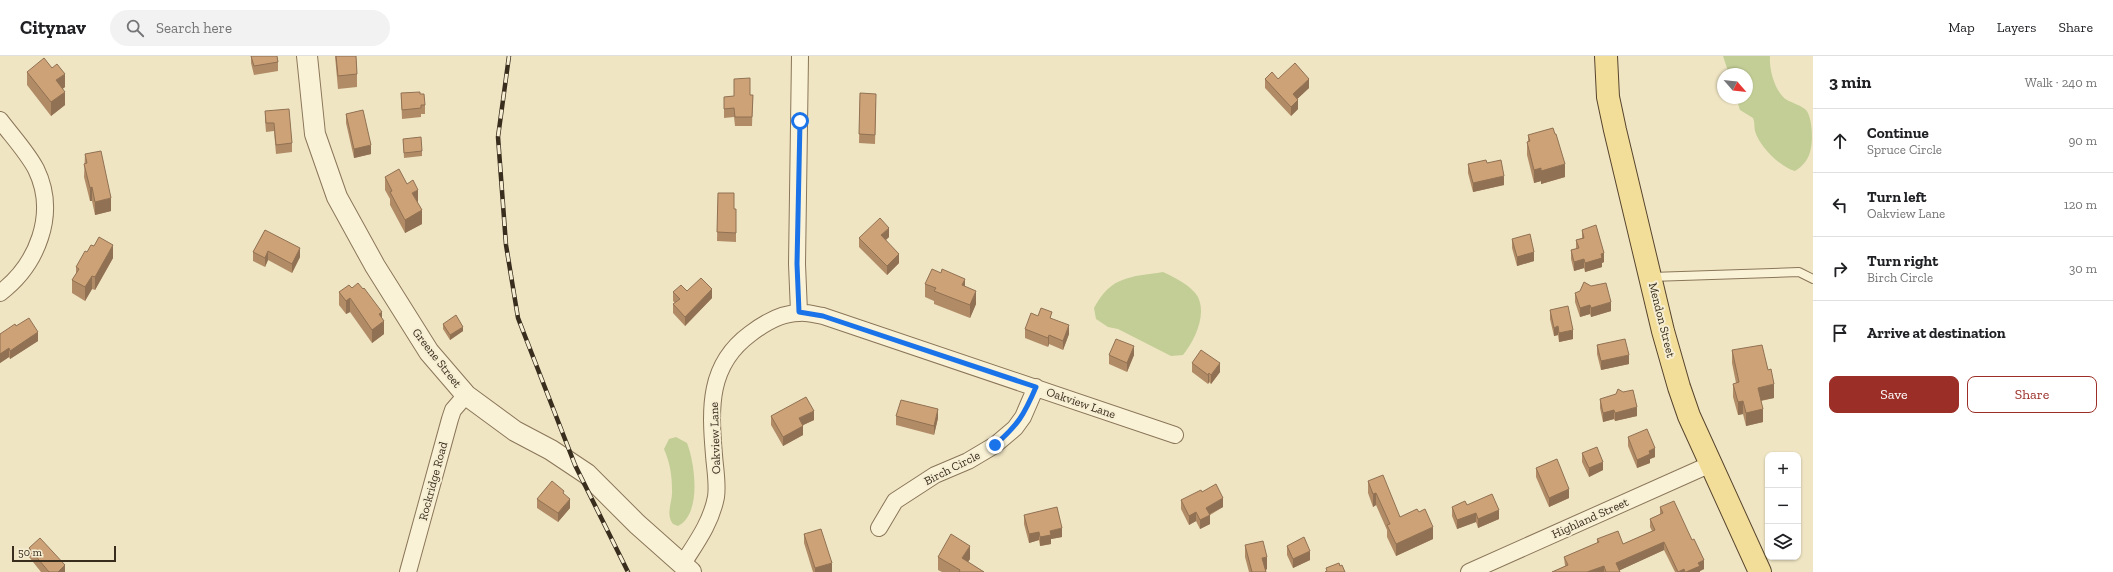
<!DOCTYPE html>
<meta charset="utf-8">
<style>
body{margin:0;font-family:"Zilla Slab",serif;background:#f2f2f2;color:#202124}
.controls{position:absolute;right:12px;bottom:12px;display:grid;overflow:hidden;border-radius:8px;box-shadow:0 1px 3px #0004}
.controls button{width:36px;height:36px;display:grid;place-items:center;padding:0;border:0;border-bottom:1px solid #e0e0e0;background:#fff;color:#202124;font:20px sans-serif}
.compass{position:absolute;left:1717px;top:12px;width:36px;height:36px;border-radius:50%;background:#fff;box-shadow:0 1px 3px #0004;rotate:118deg}
.scale{position:absolute;left:12px;bottom:10px;width:104px;box-sizing:border-box;padding-left:4px;border:2px solid #392d1e;border-top:0;font-size:11px;line-height:14px;white-space:nowrap;color:#392d1e;-webkit-text-stroke:3px #f6eed2;paint-order:stroke}
.stop{position:absolute;width:12px;height:12px;margin:-9px;border:3px solid #1a73e8;border-radius:50%;background:#fff}
.stop.end{background:#1a73e8;border-color:#fff;box-shadow:0 1px 4px #0008}
.list{margin:0;padding:0;list-style:none}
h2{display:flex;justify-content:space-between;align-items:center;height:52px;margin:0;padding:0 16px;font-size:17px}
h2 small{font-size:13px;font-weight:400;color:#757577}
.list li{display:grid;grid-template-columns:26px 1fr auto;gap:12px;align-items:center;box-sizing:border-box;height:64px;padding:0 16px;border-top:1px solid #e0e0e0}
.list b{display:block;font-size:15px;white-space:nowrap}
.list p{margin:0;font-size:13px;white-space:nowrap;color:#757577}
.list em{font-size:13px;font-style:normal;color:#757577}
.actions{display:flex;gap:8px;padding:12px 16px}
.actions a{flex:1;padding:9px 0;border:1px solid #9b2e27;border-radius:8px;text-align:center;font-size:14px;color:#9b2e27}
.actions .main{background:#9b2e27;color:#fff}
.icon{flex:none;width:22px;height:22px;fill:none;stroke:currentColor;stroke-width:2;stroke-linecap:round;stroke-linejoin:round}
.map{position:relative;flex:none;width:1813px;height:516px;overflow:hidden}
header{display:flex;align-items:center;gap:24px;box-sizing:border-box;height:56px;padding:0 20px;background:#fff;border-bottom:1px solid #e0e0e0}
header strong{font-size:19px}
nav{display:flex;gap:22px;margin-inline-start:auto;font-size:14px}
.search{width:280px;height:36px;background:#f2f2f2;display:flex;align-items:center;gap:10px;box-sizing:border-box;padding:0 14px;border-radius:22px;color:#757577;font-size:15px}
main{display:flex}
aside{flex:1;background:#fff}
.map>svg:first-child{display:block}
</style>
<header>
<strong>Citynav</strong>
<div class="search"><svg class="icon" aria-label="search" viewBox="0 0 24 24"><circle cx="10" cy="10" r="6"/><path d="M15 15l6 6"/></svg>Search here</div>
<nav><a>Map</a><a>Layers</a><a>Share</a></nav>
</header>
<main>
<div class="map">
<svg width="1813" height="516" viewBox="0 0 1813 516">
<rect width="100%" height="100%" fill="#efe5c3"/>
<path fill="#c3ce96" d="M 1723,0 L 1770,0 C 1769,14 1775,36 1787,44 C 1793,47 1802,50 1806,54 C 1813,62 1813,88 1810,96 C 1808,104 1802,111 1795,115 C 1781,112 1759,90 1755,75 C 1754,70 1755,67 1753,62 L 1740,54 L 1736,42 L 1747,42 L 1747,18 L 1729,18 Z
M 1163,216 C 1174,221 1192,230 1198,241 C 1207,260 1194,285 1183,299 L 1171,300 L 1118,273 L 1108,271 L 1096,263 L 1094,252 C 1111,220 1130,221 1163,216 Z
M 676,381 L 687,387 C 695,407 702,458 678,470 L 673,468 C 665,458 673,445 672,434 C 672,419 670,407 664,393 L 669,383 Z"/>
<g fill="none" stroke-linecap="round" stroke-linejoin="round">
<g stroke="#8a7659" stroke-width="10">
<path id="service" d="M 1651,221 L 1799,216 L 1813,223"/>
</g>
<g stroke="#8a7659" stroke-width="18">
<path id="minor" d="M 0,64 C 12,80 27,96 36,113 C 58,158 37,209 0,237
M 799,256 L 797,208 L 800,0
M 879,472 L 895,445 L 935,419 L 968,405 L 995,389 L 1015,372 L 1023,361 L 1036,331
M 682,509 C 696,487 711,467 716,441 C 718,428 715,413 714,399 C 710,352 708,309 750,278 C 763,268 782,257 799,257 C 807,256 816,259 823,260 L 1175,379
M 408,516 L 450,363 L 453,354 L 466,339
M 1469,516 L 1711,408"/>
</g>
<g stroke="#8a7659" stroke-width="22">
<path id="tertiary" d="M 307,0 L 315,78 L 337,141 L 375,210 L 429,296 L 466,339 L 515,375 L 551,394 L 587,418 L 637,468 L 691,516"/>
</g>
<g stroke="#57442d" stroke-width="24">
<path id="primary" d="M 1606,0 L 1608,41 L 1615,74 L 1663,275 L 1679,331 L 1689,360 L 1760,516"/>
</g>
<use href="#service" stroke="#faf2d6" stroke-width="8"/>
<use href="#minor" stroke="#faf2d6" stroke-width="16"/>
<use href="#tertiary" stroke="#faf2d6" stroke-width="20"/>
<use href="#primary" stroke="#f3de99" stroke-width="22"/>
<g stroke="#392d1e" stroke-width="4.5">
<path id="rail" d="M 509,0 L 498,81 L 506,189 L 518,262 L 575,409 L 628,516"/>
</g>
<use href="#rail" stroke="#f6eed2" stroke-width="3" stroke-dasharray="9" stroke-linecap="butt"/>
</g>
<path fill="#b18b66" d="M 251,0 L 277,0 L 278,6 L 278,15 L 254,19 L 251,7 Z
M 335,0 L 356,0 L 357,18 L 357,31 L 338,33 Z
M 27,16 L 65,31 L 62,33 L 65,49 L 51,60 L 27,29 Z
M 1265,23 L 1309,32 L 1297,43 L 1298,53 L 1291,60 L 1265,32 Z
M 401,37 L 420,38 L 425,49 L 425,58 L 421,58 L 421,61 L 402,63 Z
M 860,37 L 876,47 L 875,88 L 859,87 Z
M 753,39 L 752,70 L 735,70 L 734,61 L 724,62 L 724,41 Z
M 265,55 L 292,87 L 292,96 L 276,98 L 274,75 L 266,76 L 265,64 Z
M 346,58 L 371,98 L 354,102 L 346,67 Z
M 1528,79 L 1565,121 L 1541,128 L 1541,125 L 1534,127 L 1527,99 L 1527,86 L 1528,86 Z
M 403,83 L 422,95 L 422,100 L 404,102 Z
M 85,98 L 111,155 L 95,159 L 92,145 L 90,145 L 84,121 Z
M 1487,107 L 1504,129 L 1473,136 L 1468,117 L 1468,108 Z
M 385,121 L 418,147 L 422,168 L 405,177 L 390,149 L 390,143 L 385,134 Z
M 718,137 L 734,153 L 736,153 L 736,186 L 717,185 Z
M 265,174 L 300,201 L 292,217 L 268,204 L 265,211 L 253,205 L 253,196 Z
M 1582,174 L 1604,206 L 1602,207 L 1602,211 L 1585,216 L 1584,212 L 1574,215 L 1571,203 L 1571,194 L 1576,193 L 1576,184 L 1582,182 Z
M 889,181 L 886,184 L 899,207 L 887,219 L 859,191 L 859,182 Z
M 1512,183 L 1534,205 L 1517,210 L 1512,192 Z
M 87,196 L 113,202 L 95,234 L 92,233 L 85,245 L 72,237 L 72,224 L 76,218 L 76,211 Z
M 925,228 L 965,230 L 976,248 L 970,262 L 934,248 L 934,245 L 925,241 Z
M 687,235 L 712,242 L 685,270 L 673,257 L 673,248 L 675,247 L 673,245 L 673,236 Z
M 339,236 L 382,262 L 384,278 L 372,287 L 350,256 L 346,258 L 339,249 Z
M 1575,237 L 1611,255 L 1591,261 L 1590,258 L 1580,261 L 1575,246 Z
M 1550,254 L 1573,283 L 1559,286 L 1558,279 L 1554,280 L 1550,263 Z
M 1038,260 L 1052,263 L 1069,278 L 1063,294 L 1049,288 L 1048,291 L 1025,282 L 1025,273 Z
M 443,268 L 463,275 L 450,284 L 443,273 Z
M 16,270 L 38,285 L 10,303 L 9,301 L 0,307 L 0,278 Z
M 1597,289 L 1629,308 L 1601,314 L 1597,298 Z
M 1732,294 L 1774,342 L 1761,345 L 1763,366 L 1746,370 L 1743,358 L 1738,359 L 1733,341 L 1733,328 L 1736,327 L 1732,307 Z
M 1109,299 L 1134,299 L 1127,316 L 1109,308 Z
M 1192,307 L 1220,316 L 1211,328 L 1209,326 L 1208,328 L 1192,316 Z
M 1600,343 L 1637,360 L 1615,365 L 1614,363 L 1603,366 L 1600,352 Z
M 771,360 L 814,364 L 803,369 L 803,379 L 783,390 L 771,369 Z
M 896,360 L 938,362 L 934,379 L 896,369 Z
M 1628,381 L 1655,401 L 1650,403 L 1650,407 L 1637,412 L 1628,390 Z
M 1582,397 L 1603,414 L 1589,421 L 1582,406 Z
M 1536,412 L 1569,442 L 1549,451 L 1536,421 Z
M 1368,425 L 1400,461 L 1433,483 L 1396,500 L 1387,481 L 1387,474 L 1376,449 L 1373,451 L 1368,437 Z
M 1202,436 L 1223,451 L 1210,459 L 1210,468 L 1200,473 L 1196,465 L 1189,469 L 1181,453 L 1181,444 Z
M 537,443 L 570,452 L 558,466 L 537,452 Z
M 1467,449 L 1499,463 L 1478,472 L 1476,466 L 1457,473 L 1452,460 L 1452,451 Z
M 1660,451 L 1704,513 L 1700,515 L 1700,516 L 1675,516 L 1664,494 L 1620,514 L 1620,516 L 1552,516 L 1565,510 L 1564,501 L 1597,487 L 1597,483 L 1623,488 L 1652,475 L 1650,471 L 1650,463 L 1660,458 Z
M 1024,459 L 1062,481 L 1051,483 L 1051,488 L 1040,490 L 1039,484 L 1029,487 L 1024,468 Z
M 804,478 L 832,516 L 813,516 L 804,487 Z
M 1245,489 L 1267,513 L 1266,514 L 1266,516 L 1249,516 L 1245,501 Z
M 1287,490 L 1310,504 L 1293,512 L 1287,499 Z
M 29,492 L 65,516 L 41,516 L 29,501 Z
M 938,501 L 970,503 L 968,506 L 984,516 L 942,516 L 938,514 Z"/>
<path fill="#907153" d="M 65,18 L 65,31 L 56,38 L 56,24 Z
M 1309,23 L 1309,32 L 1293,47 L 1293,38 Z
M 65,36 L 65,49 L 51,60 L 51,46 Z
M 1298,44 L 1298,53 L 1291,60 L 1291,51 Z
M 371,89 L 371,98 L 354,102 L 354,93 Z
M 1565,108 L 1565,121 L 1541,128 L 1541,115 Z
M 1541,112 L 1541,125 L 1534,127 L 1534,114 Z
M 1504,120 L 1504,129 L 1473,136 L 1473,127 Z
M 92,131 L 92,145 L 90,145 L 90,132 Z
M 418,134 L 418,147 L 412,137 Z
M 111,142 L 111,155 L 95,159 L 95,146 Z
M 422,154 L 422,168 L 405,177 L 405,164 Z
M 889,172 L 889,181 L 881,188 L 881,179 Z
M 113,189 L 113,202 L 95,234 L 95,221 Z
M 300,192 L 300,201 L 292,217 L 292,208 Z
M 268,195 L 268,204 L 265,211 L 265,202 Z
M 1534,196 L 1534,205 L 1517,210 L 1517,201 Z
M 1604,197 L 1604,206 L 1602,207 L 1602,211 L 1585,216 L 1585,207 L 1601,198 Z
M 899,198 L 899,207 L 887,219 L 887,210 Z
M 1584,203 L 1584,212 L 1574,215 L 1574,206 Z
M 92,220 L 92,233 L 85,245 L 85,231 Z
M 965,223 L 965,236 L 962,229 Z
M 712,233 L 712,242 L 685,270 L 685,261 Z
M 976,235 L 976,248 L 970,262 L 970,249 Z
M 350,242 L 350,256 L 346,258 L 346,245 Z
M 1611,246 L 1611,255 L 1591,261 L 1591,252 Z
M 1590,249 L 1590,258 L 1580,261 L 1580,252 Z
M 382,256 L 382,267 L 384,265 L 384,278 L 372,287 L 372,274 L 379,258 Z
M 1069,269 L 1069,278 L 1063,294 L 1063,285 Z
M 1558,270 L 1558,279 L 1554,280 L 1554,272 Z
M 463,271 L 463,275 L 450,284 L 450,279 Z
M 1573,274 L 1573,283 L 1559,286 L 1559,277 Z
M 38,276 L 38,285 L 10,303 L 10,295 Z
M 1049,279 L 1049,288 L 1048,291 L 1048,282 Z
M 1134,290 L 1134,299 L 1127,316 L 1127,307 Z
M 9,292 L 9,301 L 0,307 L 0,298 Z
M 1629,299 L 1629,308 L 1601,314 L 1601,305 Z
M 1220,307 L 1220,316 L 1211,328 L 1211,319 Z
M 1209,317 L 1209,326 L 1208,328 L 1208,319 Z
M 1774,328 L 1774,342 L 1758,345 L 1758,332 Z
M 1743,345 L 1743,358 L 1738,359 L 1738,346 Z
M 1637,351 L 1637,360 L 1615,365 L 1615,357 Z
M 938,353 L 938,362 L 934,379 L 934,370 Z
M 1763,353 L 1763,366 L 1746,370 L 1746,357 Z
M 1614,354 L 1614,363 L 1603,366 L 1603,357 Z
M 814,355 L 814,364 L 799,371 L 799,362 Z
M 803,370 L 803,379 L 783,390 L 783,381 Z
M 1655,392 L 1655,401 L 1650,403 L 1650,407 L 1637,412 L 1637,404 L 1649,395 Z
M 1603,406 L 1603,414 L 1589,421 L 1589,412 Z
M 1569,433 L 1569,442 L 1549,451 L 1549,442 Z
M 1376,437 L 1376,449 L 1373,451 L 1373,438 Z
M 1223,442 L 1223,451 L 1206,460 L 1206,452 Z
M 570,443 L 570,452 L 558,466 L 558,457 Z
M 1499,454 L 1499,463 L 1478,472 L 1478,463 Z
M 1196,456 L 1196,465 L 1189,469 L 1189,460 Z
M 1476,457 L 1476,466 L 1457,473 L 1457,464 Z
M 1210,459 L 1210,468 L 1200,473 L 1200,464 Z
M 1433,471 L 1433,483 L 1396,500 L 1396,488 Z
M 1062,472 L 1062,481 L 1051,483 L 1051,488 L 1040,490 L 1040,481 L 1050,475 Z
M 1039,476 L 1039,484 L 1029,487 L 1029,478 Z
M 1664,486 L 1664,494 L 1616,516 L 1616,507 Z
M 970,490 L 970,503 L 962,515 L 962,502 Z
M 1310,495 L 1310,504 L 1293,512 L 1293,503 Z
M 1267,501 L 1267,513 L 1262,515 L 1262,502 Z
M 1704,504 L 1704,513 L 1700,515 L 1700,516 L 1686,516 L 1698,507 Z
M 832,507 L 832,516 L 815,516 L 815,512 Z
M 65,509 L 65,516 L 58,516 Z
M 1604,510 L 1604,516 L 1587,516 Z
M 1684,513 L 1684,516 L 1678,516 Z"/>
<path fill="#cea277" stroke="#907153" d="M 251,0 L 277,0 L 278,6 L 254,10 Z
M 336,0 L 356,0 L 357,18 L 338,20 Z
M 44,2 L 52,12 L 57,8 L 65,18 L 56,24 L 65,36 L 51,46 L 27,16 Z
M 1295,7 L 1309,23 L 1293,38 L 1298,44 L 1291,51 L 1265,23 L 1272,16 L 1278,23 Z
M 750,22 L 750,39 L 753,39 L 752,61 L 735,61 L 734,52 L 724,53 L 724,41 L 734,40 L 734,23 Z
M 420,36 L 420,38 L 424,38 L 425,49 L 421,49 L 421,52 L 402,54 L 401,37 Z
M 860,37 L 876,38 L 875,79 L 859,78 Z
M 289,53 L 292,87 L 276,89 L 274,67 L 266,67 L 265,55 Z
M 363,54 L 371,89 L 354,93 L 346,58 Z
M 1553,72 L 1555,78 L 1556,78 L 1565,108 L 1541,115 L 1541,112 L 1534,114 L 1527,86 L 1530,85 L 1528,79 Z
M 421,81 L 422,95 L 404,97 L 403,83 Z
M 101,95 L 111,142 L 95,146 L 92,131 L 90,132 L 84,108 L 87,107 L 85,98 Z
M 1486,104 L 1487,107 L 1501,104 L 1504,120 L 1473,127 L 1468,108 Z
M 399,113 L 407,128 L 413,124 L 418,134 L 412,137 L 422,154 L 405,164 L 390,136 L 392,135 L 385,121 Z
M 718,137 L 734,137 L 734,153 L 736,153 L 736,177 L 717,176 Z
M 880,162 L 889,172 L 881,179 L 899,198 L 887,210 L 859,182 Z
M 1596,169 L 1604,197 L 1601,198 L 1602,202 L 1585,207 L 1584,203 L 1574,206 L 1571,194 L 1579,192 L 1576,184 L 1584,182 L 1582,174 Z
M 265,174 L 300,192 L 292,208 L 268,195 L 265,202 L 253,196 Z
M 1530,178 L 1534,196 L 1517,201 L 1512,183 Z
M 99,181 L 113,189 L 95,221 L 92,220 L 85,231 L 72,224 L 79,213 L 76,211 L 85,195 L 87,196 L 91,189 L 94,190 Z
M 932,213 L 941,217 L 942,213 L 965,223 L 962,229 L 976,235 L 970,249 L 934,235 L 936,232 L 925,228 Z
M 701,222 L 712,233 L 685,261 L 673,248 L 680,243 L 673,236 L 681,229 L 687,235 Z
M 1584,226 L 1591,230 L 1606,227 L 1611,246 L 1591,252 L 1590,249 L 1580,252 L 1575,237 L 1580,235 Z
M 358,227 L 363,233 L 364,232 L 382,256 L 379,258 L 384,265 L 372,274 L 350,242 L 346,245 L 339,236 L 349,229 L 352,232 Z
M 1568,250 L 1573,274 L 1559,277 L 1558,270 L 1554,272 L 1550,254 Z
M 1041,252 L 1052,256 L 1050,262 L 1069,269 L 1063,285 L 1049,279 L 1048,282 L 1025,273 L 1031,257 L 1038,260 Z
M 456,259 L 463,271 L 450,279 L 443,268 Z
M 29,262 L 38,276 L 10,295 L 9,292 L 0,298 L 0,278 L 15,268 L 16,270 Z
M 1116,283 L 1134,290 L 1127,307 L 1109,299 Z
M 1625,283 L 1629,299 L 1601,305 L 1597,289 Z
M 1762,289 L 1768,314 L 1771,313 L 1774,328 L 1758,332 L 1763,353 L 1746,357 L 1743,345 L 1738,346 L 1733,328 L 1739,326 L 1732,294 Z
M 1201,294 L 1220,307 L 1211,319 L 1209,317 L 1208,319 L 1192,307 Z
M 1618,333 L 1623,336 L 1633,334 L 1637,351 L 1615,357 L 1614,354 L 1603,357 L 1600,343 L 1616,338 Z
M 806,341 L 814,355 L 799,362 L 803,370 L 783,381 L 771,360 Z
M 901,344 L 938,353 L 934,370 L 896,360 Z
M 1647,373 L 1655,392 L 1649,395 L 1650,398 L 1637,404 L 1628,381 Z
M 1597,391 L 1603,406 L 1589,412 L 1582,397 Z
M 1557,403 L 1569,433 L 1549,442 L 1536,412 Z
M 1383,419 L 1400,461 L 1417,453 L 1419,456 L 1425,453 L 1433,471 L 1396,488 L 1387,469 L 1390,468 L 1376,437 L 1373,438 L 1368,425 Z
M 552,425 L 564,435 L 563,437 L 570,443 L 558,457 L 537,443 Z
M 1216,428 L 1223,442 L 1206,452 L 1210,459 L 1200,464 L 1196,456 L 1189,460 L 1181,444 L 1201,434 L 1202,436 Z
M 1492,438 L 1499,454 L 1478,463 L 1476,457 L 1457,464 L 1452,451 L 1465,445 L 1467,449 Z
M 1674,445 L 1692,484 L 1694,483 L 1704,504 L 1698,507 L 1700,510 L 1686,516 L 1685,516 L 1684,513 L 1678,516 L 1664,486 L 1616,507 L 1620,516 L 1606,516 L 1604,510 L 1587,516 L 1552,516 L 1568,509 L 1564,501 L 1599,486 L 1597,483 L 1618,475 L 1623,488 L 1655,474 L 1650,463 L 1663,457 L 1660,451 Z
M 1057,451 L 1062,472 L 1050,475 L 1051,479 L 1040,481 L 1039,476 L 1029,478 L 1024,459 Z
M 821,473 L 832,507 L 815,512 L 804,478 Z
M 951,478 L 970,490 L 962,502 L 984,516 L 959,516 L 960,514 L 938,501 Z
M 1304,481 L 1310,495 L 1293,503 L 1287,490 Z
M 40,482 L 65,509 L 58,516 L 49,516 L 29,492 Z
M 1263,485 L 1267,501 L 1262,502 L 1266,516 L 1252,516 L 1245,489 Z
M 1339,507 L 1340,510 L 1342,509 L 1345,516 L 1325,516 L 1327,515 L 1326,512 Z"/>
<g fill="none" stroke-linecap="round" stroke-linejoin="round">
<path stroke="#1a73e8" stroke-width="5" d="M 800,65 L 797,208 L 799,256 L 823,260 L 1036,331 C 1024,359 1018,369 995,389"/>
</g>
<g text-anchor="middle" stroke-width="4" stroke-linejoin="round" paint-order="stroke">
<g font-size="12" fill="#392d1e" stroke="#f6eed2">
<text transform="translate(1662 264) rotate(76)" y="4">Mendon Street</text>
<text transform="translate(437 302) rotate(52)" y="4">Greene Street</text>
<text transform="translate(1081 347) rotate(19)" y="4">Oakview Lane</text>
<text transform="translate(715 382) rotate(-92)" y="4">Oakview Lane</text>
<text transform="translate(952 412) rotate(-27)" y="4">Birch Circle</text>
<text transform="translate(433 425) rotate(-75)" y="4">Rockridge Road</text>
<text transform="translate(1590 462) rotate(-24)" y="4">Highland Street</text>
</g>
</g>
</svg>
<div class="controls">
<button>+</button>
<button>−</button>
<button><svg class="icon" aria-label="layers" viewBox="0 0 24 24"><path d="M12 4l9 5-9 5-9-5zM3 14l9 5 9-5"/></svg></button>
</div>
<svg class="compass" viewBox="-18 -18 36 36"><path d="M0-13l5 13h-10z" fill="#e53935"/><path d="M0 13l5-13h-10z" fill="#757577"/></svg>
<div class="scale">50 m</div>
<div class="stop" style="left:800px;top:65px"></div>
<div class="stop end" style="left:995px;top:389px"></div>
</div>
<aside>
<h2>3 min<small>Walk · 240 m</small></h2>
<ul class="list">
<li><svg class="icon" aria-label="ahead" viewBox="0 0 24 24"><path d="M12 20V5M6 11l6-6 6 6"/></svg><div><b>Continue</b><p>Spruce Circle</p></div><em>90 m</em></li>
<li><svg class="icon" aria-label="left" viewBox="0 0 24 24"><path d="M17 20v-9H6M10 6l-5 5 5 5"/></svg><div><b>Turn left</b><p>Oakview Lane</p></div><em>120 m</em></li>
<li><svg class="icon" aria-label="right" viewBox="0 0 24 24"><path d="M7 20v-9h11M14 6l5 5-5 5"/></svg><div><b>Turn right</b><p>Birch Circle</p></div><em>30 m</em></li>
<li><svg class="icon" aria-label="arrive" viewBox="0 0 24 24"><path d="M6 21V4h12l-3 4 3 4H6"/></svg><div><b>Arrive at destination</b></div></li>
</ul>
<div class="actions"><a class="main">Save</a><a>Share</a></div>
</aside>
</main>
